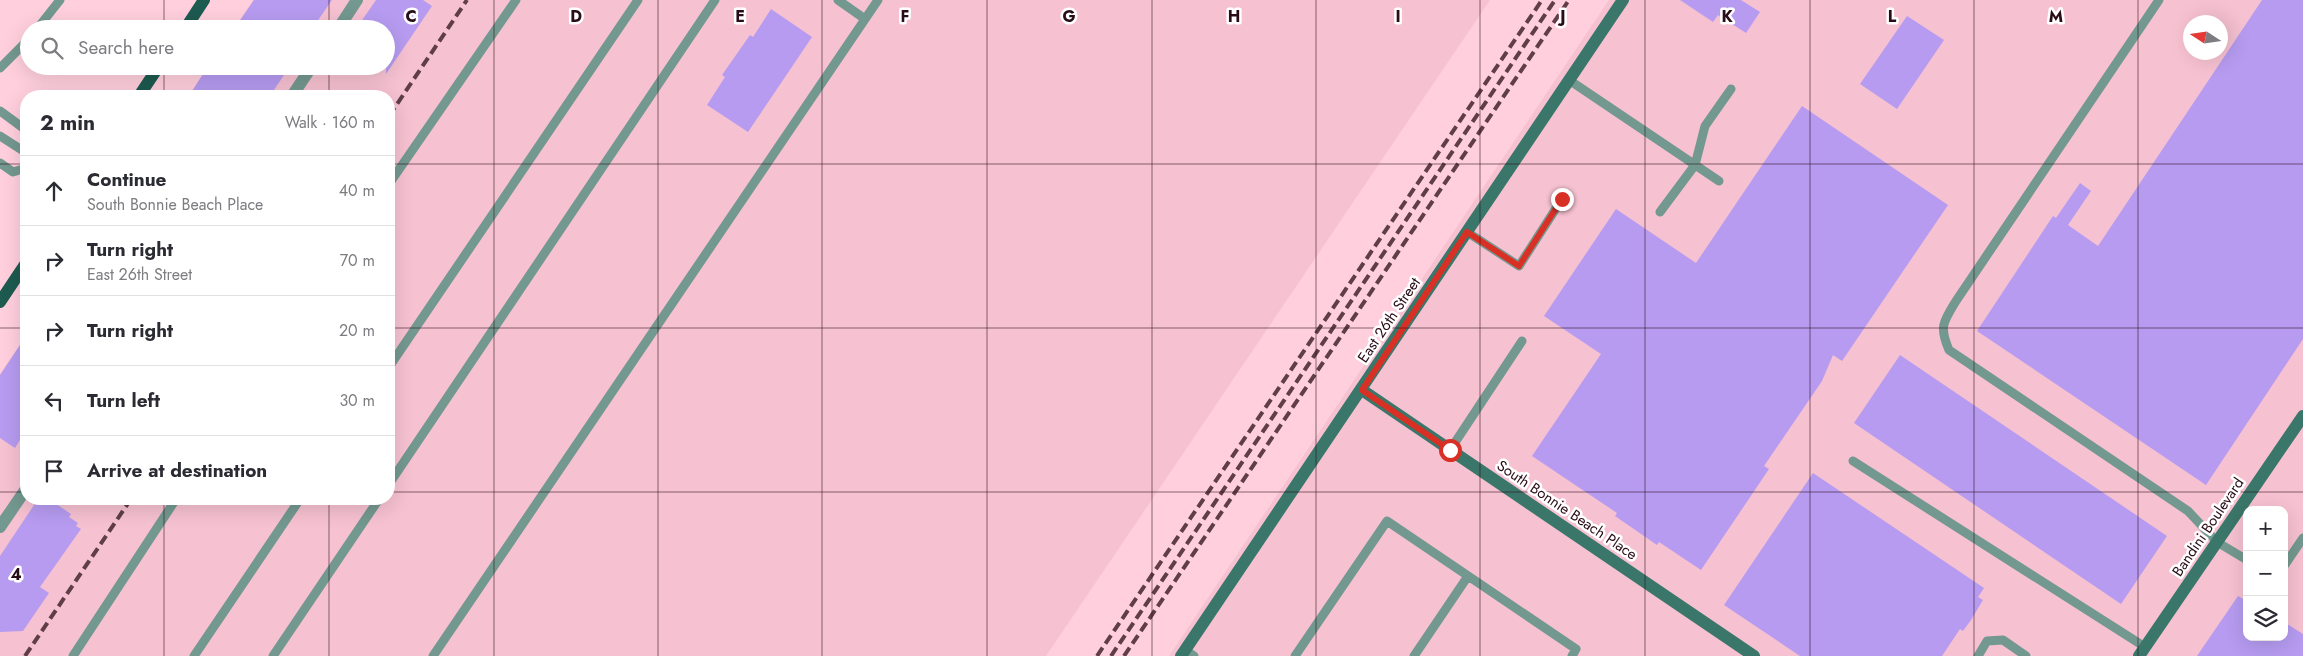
<!DOCTYPE html>
<meta charset="utf-8">
<style>
body{margin:0;font-family:Jost,sans-serif;background:#f2f2f3;color:#2b2b33}
.controls{position:absolute;right:15px;bottom:15px;display:grid;overflow:hidden;border-radius:10px;box-shadow:0 5px 20px #0002}
.controls button{width:45px;height:45px;display:grid;place-items:center;padding:0;border:0;border-bottom:1px solid #e1e1e2;background:#fff;color:#2b2b33;font:25px sans-serif}
.compass{position:absolute;left:2183px;top:15px;width:45px;height:45px;border-radius:50%;background:#fff;box-shadow:0 5px 20px #0002;rotate:282deg}
.stop{position:absolute;width:15px;height:15px;margin:-11px;border:4px solid #d93025;border-radius:50%;background:#fff}
.stop.end{background:#d93025;border-color:#fff;box-shadow:0 1px 5px #0008}
.list{margin:0;padding:0;list-style:none}
h2{display:flex;justify-content:space-between;align-items:center;height:65px;margin:0;padding:0 20px;font-size:21px}
h2 small{font-size:16px;font-weight:400;color:#7c7c81}
.list li{display:grid;grid-template-columns:32px 1fr auto;gap:15px;align-items:center;box-sizing:border-box;height:70px;padding:0 20px;border-top:1px solid #e1e1e2}
.list b{display:block;font-size:19px;white-space:nowrap}
.list p{margin:0;font-size:16px;white-space:nowrap;color:#7c7c81}
.list em{font-size:16px;font-style:normal;color:#7c7c81}
.icon{flex:none;width:28px;height:28px;fill:none;stroke:currentColor;stroke-width:2;stroke-linecap:round;stroke-linejoin:round}
.map{position:relative;flex:none;width:2303px;height:656px;overflow:hidden}
.search{position:absolute;background:#fff;box-shadow:0 5px 20px #0002;left:20px;top:20px;width:375px;height:55px;display:flex;align-items:center;gap:12px;box-sizing:border-box;padding:0 18px;border-radius:28px;color:#7c7c81;font-size:19px}
.panel{position:absolute;background:#fff;box-shadow:0 5px 20px #0002;left:20px;top:90px;width:375px;height:415px;border-radius:20px}
.map>svg:first-child{display:block}
</style>
<div class="map">
<svg width="2303" height="656" viewBox="0 0 2303 656">
<rect width="100%" height="100%" fill="#ffcfdd"/>
<path fill="#f6c1d1" fill-rule="evenodd" d="M 253,0 L 1490,0 L 1046,656 L 0,656 L 0,374 L 26,336 L 26,499 L 389,499 L 389,96 L 188,96 L 209,66 L 386,66 L 386,29 L 234,29 Z
M 1609,0 L 2303,0 L 2303,656 L 1169,656 ZM 2190,22 L 2220,22 L 2220,52 L 2190,52 ZM 2247,510 L 2284,510 L 2284,637 L 2247,637 Z"/>
<path fill="#b69bf0" d="M 254,0 L 332,0 L 312,29 L 234,29 Z
M 376,0 L 423,0 L 432,6 L 386,74 L 386,29 L 356,29 Z
M 1680,0 L 1741,0 L 1760,12 L 1746,33 L 1718,15 L 1713,22 Z
M 2262,0 L 2303,0 L 2303,339 L 2206,485 L 1977,331 L 2053,216 L 2056,218 L 2080,183 L 2091,191 L 2068,225 L 2098,246 Z
M 771,9 L 812,37 L 748,132 L 707,105 L 725,77 L 722,75 L 750,35 L 753,37 Z
M 1907,16 L 1944,40 L 1897,109 L 1860,84 Z
M 208,66 L 290,66 L 270,96 L 189,96 Z
M 1802,106 L 1948,205 L 1842,361 L 1833,355 L 1822,381 L 1764,466 L 1769,469 L 1701,570 L 1659,542 L 1657,545 L 1615,516 L 1617,513 L 1532,456 L 1601,354 L 1544,316 L 1616,209 L 1696,263 Z
M 26,336 L 26,430 L 15,448 L 0,438 L 0,375 Z
M 1900,355 L 2167,536 L 2121,604 L 1854,423 Z
M 1813,473 L 1984,588 L 1978,597 L 1983,600 L 1971,620 L 1963,631 L 1960,629 L 1942,656 L 1800,656 L 1724,605 Z
M 38,499 L 49,499 L 71,514 L 69,517 L 78,523 L 76,526 L 81,529 L 40,587 L 49,593 L 23,631 L 0,632 L 0,556 Z
M 2238,596 L 2247,601 L 2247,637 L 2284,637 L 2284,622 L 2303,634 L 2303,656 L 2197,656 Z"/>
<g fill="none" stroke-linecap="round" stroke-linejoin="round">
<path stroke="#73988f" stroke-width="9" d="M 838,0 L 865,19
M 2159,0 L 1956,301 C 1943,322 1939,327 1949,350 L 2188,511 L 2217,542 L 2247,560
M 37,29 L 60,0
M 0,68 L 29,39
M 1569,80 L 1719,181
M 0,111 L 26,130
M 0,136 L 25,152 L 26,157
M 0,163 L 13,172 L 26,168
M 389,184 L 516,0
M 1660,212 L 1695,165 L 1705,126 L 1731,89
M 1467,232 L 1519,266 L 1562,199
M 389,367 L 638,0
M 1450,450 L 1522,341
M 1853,461 L 2145,647
M 389,484 L 715,0
M 2284,566 L 2303,538
M 1185,650 L 1194,656
M 73,656 L 176,499
M 194,656 L 300,499
M 273,656 L 379,499
M 433,656 L 878,0
M 1295,656 L 1387,521 L 1576,649 L 1572,656
M 1414,656 L 1468,576
M 1978,656 L 1987,641 L 2003,640 L 2026,656"/>
<path stroke="#73988f" stroke-width="12" d="M 338,29 L 357,0
M 292,96 L 312,66
M 0,527 L 26,489"/>
<path stroke="#3a7669" stroke-width="12" d="M 1362,390 L 1754,656
M 1181,656 L 1623,0
M 2139,656 L 2303,416"/>
<path stroke="#1d5a4f" stroke-width="12" d="M 185,29 L 204,0
M 139,96 L 159,66
M 0,302 L 26,263"/>
<path stroke="#5f3e49" stroke-width="4" stroke-dasharray="10 5" stroke-linecap="butt" d="M 389,116 L 467,0
M 25,656 L 131,499
M 1097,656 L 1542,0
M 1111,656 L 1555,0
M 1124,656 L 1569,0"/>
</g>
<g fill="none" stroke-linecap="round" stroke-linejoin="round">
<path stroke="#d93025" stroke-width="6" d="M 1450,450 L 1362,390 L 1467,232 L 1519,266 L 1562,199"/>
</g>
<path fill="none" stroke="#280c17" stroke-width="1" stroke-opacity="0.55" d="M 164,0 L 164,29M 329,0 L 329,29M 494,0 L 494,656M 658,0 L 658,656M 822,0 L 822,656M 987,0 L 987,656M 1152,0 L 1152,656M 1316,0 L 1316,656M 1480,0 L 1480,656M 1645,0 L 1645,656M 1810,0 L 1810,656M 1974,0 L 1974,656M 2138,0 L 2138,656M 164,66 L 164,96M 329,66 L 329,96M 0,164 L 26,164M 389,164 L 2303,164M 0,328 L 26,328M 389,328 L 2303,328M 0,492 L 26,492M 389,492 L 2303,492M 164,499 L 164,656M 329,499 L 329,656"/>
<g text-anchor="middle" stroke-width="5" stroke-linejoin="round" paint-order="stroke">
<g font-size="15" fill="#280c17" stroke="#fff">
<text transform="translate(1389 320) rotate(-56)" y="5">East 26th Street</text>
<text transform="translate(1567 510) rotate(34)" y="5">South Bonnie Beach Place</text>
<text transform="translate(2208 527) rotate(-56)" y="5">Bandini Boulevard</text>
</g>
</g>
<g font-size="16" text-anchor="middle" font-weight="bold" fill="#280c17" stroke="#fff" stroke-width="5" stroke-linejoin="round" paint-order="stroke">
<text x="411" y="22">C</text>
<text x="576" y="22">D</text>
<text x="740" y="22">E</text>
<text x="905" y="22">F</text>
<text x="1069" y="22">G</text>
<text x="1234" y="22">H</text>
<text x="1398" y="22">I</text>
<text x="1563" y="22">J</text>
<text x="1727" y="22">K</text>
<text x="1892" y="22">L</text>
<text x="2056" y="22">M</text>
<text x="16" y="580">4</text>
</g>
</svg>
<div class="controls">
<button>+</button>
<button>−</button>
<button><svg class="icon" aria-label="layers" viewBox="0 0 24 24"><path d="M12 4l9 5-9 5-9-5zM3 14l9 5 9-5"/></svg></button>
</div>
<svg class="compass" viewBox="-18 -18 36 36"><path d="M0-13l5 13h-10z" fill="#e53935"/><path d="M0 13l5-13h-10z" fill="#7c7c81"/></svg>
<div class="stop" style="left:1450px;top:450px"></div>
<div class="stop end" style="left:1562px;top:199px"></div>
<div class="search"><svg class="icon" aria-label="search" viewBox="0 0 24 24"><circle cx="10" cy="10" r="6"/><path d="M15 15l6 6"/></svg>Search here</div>
<section class="panel">
<h2>2 min<small>Walk · 160 m</small></h2>
<ul class="list">
<li><svg class="icon" aria-label="ahead" viewBox="0 0 24 24"><path d="M12 20V5M6 11l6-6 6 6"/></svg><div><b>Continue</b><p>South Bonnie Beach Place</p></div><em>40 m</em></li>
<li><svg class="icon" aria-label="right" viewBox="0 0 24 24"><path d="M7 20v-9h11M14 6l5 5-5 5"/></svg><div><b>Turn right</b><p>East 26th Street</p></div><em>70 m</em></li>
<li><svg class="icon" aria-label="right" viewBox="0 0 24 24"><path d="M7 20v-9h11M14 6l5 5-5 5"/></svg><div><b>Turn right</b></div><em>20 m</em></li>
<li><svg class="icon" aria-label="left" viewBox="0 0 24 24"><path d="M17 20v-9H6M10 6l-5 5 5 5"/></svg><div><b>Turn left</b></div><em>30 m</em></li>
<li><svg class="icon" aria-label="arrive" viewBox="0 0 24 24"><path d="M6 21V4h12l-3 4 3 4H6"/></svg><div><b>Arrive at destination</b></div></li>
</ul>
</section>
</div>
